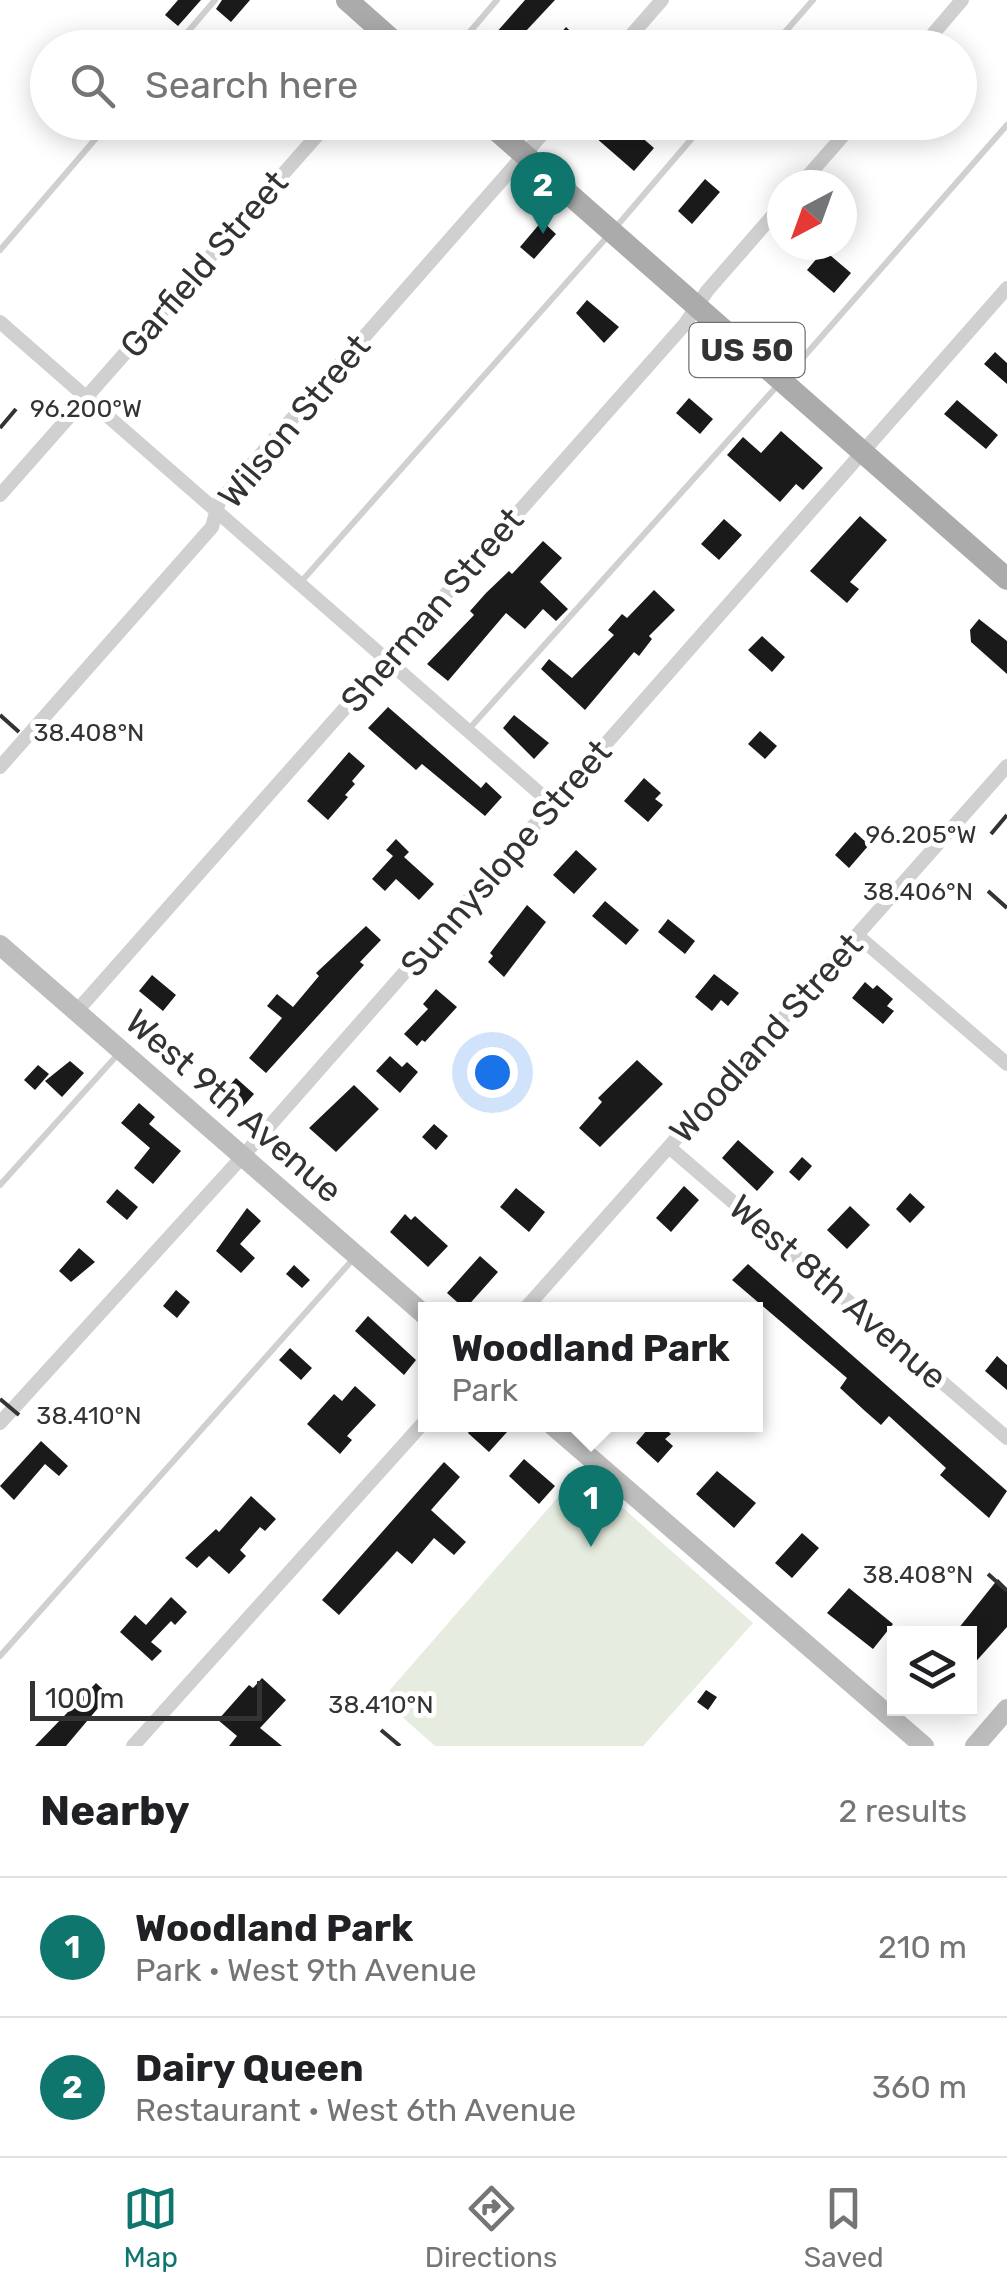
<!DOCTYPE html>
<meta charset="utf-8">
<style>
body{margin:0;font-family:Rubik,sans-serif;background:#f6f6f6;color:#202124}
.controls{position:absolute;right:30px;bottom:30px;display:grid;overflow:hidden;border-radius:0px;box-shadow:0 5px 25px #0003}
.controls button{width:90px;height:90px;display:grid;place-items:center;padding:0;border:0;border-bottom:2px solid #e0e0e0;background:#fff;color:#202124;font:50px sans-serif}
.compass{position:absolute;left:767px;top:170px;width:90px;height:90px;border-radius:50%;background:#fff;box-shadow:0 5px 25px #0003;rotate:221deg}
.scale{position:absolute;left:30px;bottom:25px;width:232px;box-sizing:border-box;padding-left:10px;border:5px solid #333;border-top:0;font-size:28px;line-height:35px;white-space:nowrap;color:#333;-webkit-text-stroke:8px #fff;paint-order:stroke}
.you{position:absolute;left:492px;top:1072px;width:35px;height:35px;margin:-25px;border:8px solid #fff;border-radius:50%;background:#1a73e8;box-shadow:0 0 0 15px #1a73e833}
.badge{display:grid;place-items:center;width:65px;height:65px;border-radius:50%;background:#0f766e;color:#fff;font-size:32px;font-weight:700}
.pin{position:absolute;translate:-50% -82px;filter:drop-shadow(0 2px 5px #0008)}
.pin::after{content:'';position:absolute;top:52px;width:35px;height:30px;background:inherit;clip-path:polygon(0 0,100% 0,50% 100%)}
.popup{position:absolute;left:418px;top:1302px;width:345px;height:130px;box-sizing:border-box;display:grid;place-content:center;border-radius:0px;background:#fff;filter:drop-shadow(0 2px 8px #0005);font-size:32px;white-space:nowrap;color:#757577}
.popup b{font-size:38px;color:#202124}
.popup::after{content:'';position:absolute;left:50%;top:100%;margin-left:-20px;border:20px solid transparent;border-top-color:#fff}
.list{margin:0;padding:0;list-style:none}
h2{display:flex;justify-content:space-between;align-items:center;height:130px;margin:0;padding:0 40px;font-size:42px}
h2 small{font-size:32px;font-weight:400;color:#757577}
.list li{display:grid;grid-template-columns:65px 1fr auto;gap:30px;align-items:center;box-sizing:border-box;height:140px;padding:0 40px;border-top:2px solid #e0e0e0}
.list b{display:block;font-size:38px;white-space:nowrap}
.list p{margin:0;font-size:32px;white-space:nowrap;color:#757577}
.list em{font-size:32px;font-style:normal;color:#757577}
.icon{flex:none;width:55px;height:55px;fill:none;stroke:currentColor;stroke-width:2;stroke-linecap:round;stroke-linejoin:round}
.map{position:relative;flex:none;width:1007px;height:1746px;overflow:hidden}
.search{position:absolute;background:#fff;box-shadow:0 5px 25px #0003;left:30px;right:30px;top:30px;height:110px;display:flex;align-items:center;gap:25px;box-sizing:border-box;padding:0 35px;border-radius:55px;color:#757577;font-size:38px}
.sheet{height:410px;background:#fff}
nav{display:flex;justify-content:space-around;align-items:center;box-sizing:border-box;height:140px;border-top:2px solid #e0e0e0;background:#fff;font-size:28px;color:#757577}
nav a{display:grid;justify-items:center;gap:5px}
nav .on{color:#0f766e}
.map>svg:first-child{display:block}
</style>
<div class="map">
<svg width="1007" height="1746" viewBox="0 0 1007 1746">
<rect width="100%" height="100%" fill="#fff"/>
<path fill="#e6ecdf" d="M 581,1471 L 753,1623 L 643,1746 L 435,1746 L 382,1699 Z"/>
<path fill="#1a1a1a" d="M 178,0 L 201,0 L 178,26 L 165,15 Z
M 222,0 L 250,0 L 231,22 L 216,9 Z
M 525,0 L 555,0 L 510,48 L 495,34 Z
M 566,27 L 588,48 L 548,48 Z
M 607,122 L 624,122 L 654,148 L 634,171 L 595,137 Z
M 705,179 L 720,192 L 692,224 L 678,211 Z
M 542,221 L 556,234 L 534,259 L 520,247 Z
M 824,250 L 851,273 L 834,293 L 807,270 Z
M 587,300 L 619,327 L 604,343 L 576,313 Z
M 995,352 L 1007,363 L 1007,384 L 984,364 Z
M 689,398 L 713,419 L 700,434 L 676,413 Z
M 957,400 L 998,435 L 986,449 L 944,414 Z
M 781,431 L 823,468 L 803,490 L 796,484 L 780,502 L 727,455 L 743,437 L 761,453 Z
M 860,516 L 887,540 L 850,582 L 859,589 L 847,603 L 810,571 Z
M 724,519 L 742,535 L 719,560 L 701,544 Z
M 543,541 L 562,558 L 540,582 L 568,609 L 556,621 L 543,609 L 525,629 L 506,613 L 448,681 L 427,664 L 474,615 L 470,611 L 486,593 L 509,571 L 512,574 Z
M 654,590 L 675,610 L 649,636 L 652,639 L 639,656 L 634,652 L 585,710 L 541,669 L 549,659 L 572,678 L 614,635 L 608,630 L 622,614 L 627,618 Z
M 979,619 L 1007,641 L 1007,674 L 971,642 L 970,630 Z
M 762,636 L 785,657 L 772,672 L 748,650 Z
M 388,707 L 481,788 L 486,782 L 502,797 L 485,816 L 422,764 L 416,770 L 368,728 Z
M 514,715 L 549,743 L 534,759 L 503,728 Z
M 760,731 L 777,746 L 765,759 L 748,744 Z
M 349,752 L 365,766 L 352,781 L 355,784 L 345,795 L 348,797 L 328,820 L 307,801 Z
M 644,778 L 661,793 L 655,799 L 663,805 L 648,822 L 624,801 Z
M 855,832 L 869,845 L 849,868 L 835,855 Z
M 396,839 L 409,852 L 404,857 L 434,884 L 419,900 L 396,879 L 385,891 L 372,879 L 393,856 L 386,850 Z
M 576,850 L 597,869 L 574,894 L 553,875 Z
M 605,901 L 639,930 L 626,945 L 592,916 Z
M 527,905 L 546,922 L 504,977 L 488,962 L 493,956 L 490,953 Z
M 668,919 L 695,941 L 685,954 L 658,932 Z
M 366,926 L 381,940 L 360,962 L 364,965 L 266,1073 L 249,1058 L 282,1018 L 267,1006 L 277,994 L 293,1007 L 319,976 L 316,973 Z
M 714,974 L 739,993 L 728,1006 L 721,1000 L 712,1011 L 695,997 Z
M 152,975 L 176,995 L 163,1011 L 139,991 Z
M 865,982 L 873,989 L 877,985 L 893,999 L 887,1006 L 894,1011 L 883,1024 L 852,998 Z
M 436,989 L 457,1007 L 425,1042 L 422,1040 L 417,1046 L 404,1034 L 428,1009 L 423,1004 Z
M 390,1056 L 402,1067 L 407,1062 L 418,1072 L 400,1093 L 376,1071 Z
M 637,1060 L 663,1084 L 600,1147 L 579,1128 L 602,1102 L 598,1098 Z
M 70,1061 L 84,1073 L 62,1097 L 45,1081 Z
M 38,1065 L 49,1074 L 35,1090 L 24,1080 Z
M 236,1078 L 254,1094 L 234,1117 L 216,1101 Z
M 354,1085 L 379,1109 L 336,1152 L 309,1128 Z
M 139,1103 L 155,1117 L 149,1124 L 181,1151 L 153,1184 L 134,1168 L 150,1148 L 121,1123 Z
M 434,1124 L 448,1136 L 436,1150 L 422,1137 Z
M 738,1140 L 774,1172 L 757,1191 L 722,1158 Z
M 802,1157 L 812,1166 L 799,1181 L 789,1172 Z
M 684,1186 L 699,1200 L 671,1232 L 656,1218 Z
M 516,1188 L 545,1212 L 529,1232 L 500,1207 Z
M 117,1189 L 138,1207 L 127,1220 L 106,1202 Z
M 910,1193 L 925,1207 L 910,1223 L 896,1209 Z
M 850,1206 L 870,1225 L 847,1249 L 827,1230 Z
M 247,1208 L 261,1221 L 240,1244 L 255,1258 L 241,1273 L 216,1251 Z
M 405,1214 L 411,1220 L 415,1216 L 448,1246 L 428,1267 L 390,1232 Z
M 79,1248 L 95,1262 L 71,1282 L 59,1271 Z
M 480,1256 L 498,1272 L 465,1309 L 447,1293 Z
M 748,1264 L 1007,1491 L 989,1518 L 940,1475 L 946,1468 L 889,1416 L 881,1425 L 865,1411 L 840,1388 L 847,1378 L 732,1280 Z
M 294,1265 L 310,1280 L 302,1288 L 286,1274 Z
M 176,1290 L 190,1302 L 177,1318 L 163,1306 Z
M 368,1316 L 416,1360 L 404,1375 L 355,1331 Z
M 290,1348 L 312,1368 L 301,1380 L 279,1360 Z
M 997,1356 L 1007,1365 L 1007,1390 L 985,1371 Z
M 355,1386 L 376,1405 L 347,1436 L 352,1440 L 340,1454 L 307,1424 L 334,1394 L 342,1401 Z
M 475,1424 L 499,1424 L 507,1432 L 489,1452 L 468,1433 Z
M 652,1424 L 660,1424 L 671,1434 L 665,1439 L 673,1446 L 658,1463 L 636,1443 Z
M 41,1441 L 68,1466 L 59,1476 L 45,1464 L 14,1500 L 0,1486 Z
M 524,1459 L 555,1486 L 539,1504 L 509,1476 Z
M 444,1462 L 460,1477 L 431,1510 L 466,1542 L 454,1555 L 434,1538 L 412,1564 L 397,1551 L 339,1615 L 322,1600 Z
M 717,1471 L 756,1503 L 734,1528 L 696,1494 Z
M 251,1496 L 276,1519 L 265,1531 L 260,1527 L 240,1550 L 246,1556 L 229,1574 L 209,1556 L 197,1568 L 185,1558 L 216,1529 L 219,1532 Z
M 802,1533 L 819,1548 L 792,1578 L 775,1563 Z
M 998,1579 L 1007,1588 L 1007,1627 L 970,1668 L 970,1634 L 954,1634 Z
M 849,1588 L 893,1624 L 873,1649 L 827,1613 Z
M 171,1597 L 187,1612 L 175,1625 L 171,1621 L 151,1642 L 162,1651 L 152,1661 L 120,1632 L 135,1615 L 146,1625 Z
M 262,1678 L 286,1700 L 260,1728 L 282,1746 L 229,1746 L 237,1736 L 218,1720 L 249,1685 L 253,1688 Z
M 96,1683 L 109,1695 L 66,1746 L 35,1746 Z
M 706,1690 L 717,1697 L 708,1710 L 697,1702 Z"/>
<g fill="none" stroke-linecap="round" stroke-linejoin="round">
<path stroke="#d0d0d0" stroke-width="6" d="M 174,48 L 215,0
M 456,48 L 497,0
M 771,48 L 813,0
M 616,227 L 706,122
M 0,250 L 110,122
M 787,376 L 1007,125
M 300,583 L 607,237
M 469,729 L 778,385
M 0,1185 L 120,1052
M 0,1656 L 355,1257"/>
<path stroke="#d0d0d0" stroke-width="14" d="M 620,48 L 662,0
M 921,48 L 962,0
M 800,185 L 855,122
M 0,322 L 553,805
M 0,495 L 329,122
M 0,767 L 212,527 L 219,502 L 553,122
M 858,936 L 1007,1064
M 76,1012 L 685,324 L 707,291 L 782,205
M 669,1147 L 1007,1438
M 524,1310 L 1007,766
M 0,1423 L 243,1156 L 1007,288
M 133,1746 L 426,1420"/>
<path stroke="#bdbdbd" stroke-width="20" d="M 0,945 L 426,1316
M 551,1424 L 924,1746
M 975,1746 L 1007,1709"/>
<path stroke="#ababab" stroke-width="22" d="M 347,0 L 401,48
M 487,122 L 1007,579"/>
</g>
<path fill="none" stroke="#333" stroke-width="4" d="M 0,428 L 16,409M 0,715 L 19,732M 991,834 L 1007,815M 988,891 L 1007,908M 0,1399 L 19,1415M 988,1574 L 1007,1591M 381,1730 L 400,1746"/>
<g text-anchor="middle" stroke-width="10" stroke-linejoin="round" paint-order="stroke">
<rect fill="#fff" stroke="#707070" stroke-width="2.5" x="689.5" y="323" width="115" height="54" rx="8"/>
<g font-size="32" font-weight="bold" fill="#333">
<text x="747" y="361">US 50</text>
</g>
<g font-size="35" fill="#333" stroke="#fff">
<text transform="translate(204 264) rotate(-49)" y="12">Garfield Street</text>
<text transform="translate(294 421) rotate(-50)" y="12">Wilson Street</text>
<text transform="translate(432 610) rotate(-49)" y="12">Sherman Street</text>
<text transform="translate(506 858) rotate(-49)" y="12">Sunnyslope Street</text>
<text transform="translate(766 1038) rotate(-48)" y="12">Woodland Street</text>
<text transform="translate(234 1106) rotate(41)" y="12">West 9th Avenue</text>
<text transform="translate(838 1292) rotate(41)" y="12">West 8th Avenue</text>
</g>
</g>
<g font-size="25" text-anchor="middle" fill="#333" stroke="#fff" stroke-width="10" stroke-linejoin="round" paint-order="stroke">
<text x="86" y="417">96.200°W</text>
<text x="89" y="741">38.408°N</text>
<text x="921" y="843">96.205°W</text>
<text x="918" y="900">38.406°N</text>
<text x="89" y="1424">38.410°N</text>
<text x="918" y="1583">38.408°N</text>
<text x="381" y="1713">38.410°N</text>
</g>
</svg>
<div class="controls">
<button><svg class="icon" aria-label="layers" viewBox="0 0 24 24"><path d="M12 4l9 5-9 5-9-5zM3 14l9 5 9-5"/></svg></button>
</div>
<svg class="compass" viewBox="-18 -18 36 36"><path d="M0-13l5 13h-10z" fill="#e53935"/><path d="M0 13l5-13h-10z" fill="#757577"/></svg>
<div class="scale">100 m</div>
<div class="you"></div>
<div class="pin badge" style="left:591px;top:1547px">1</div>
<div class="popup"><b>Woodland Park</b>Park</div>
<div class="pin badge" style="left:543px;top:234px">2</div>
<div class="search"><svg class="icon" aria-label="search" viewBox="0 0 24 24"><circle cx="10" cy="10" r="6"/><path d="M15 15l6 6"/></svg>Search here</div>
</div>
<section class="sheet">
<h2>Nearby<small>2 results</small></h2>
<ul class="list">
<li><span class="badge">1</span><div><b>Woodland Park</b><p>Park · West 9th Avenue</p></div><em>210 m</em></li>
<li><span class="badge">2</span><div><b>Dairy Queen</b><p>Restaurant · West 6th Avenue</p></div><em>360 m</em></li>
</ul>
</section>
<nav>
<a class="on"><svg class="icon" aria-label="map" viewBox="0 0 24 24"><path d="M3 6l6-2 6 2 6-2v14l-6 2-6-2-6 2zM9 4v14M15 6v14"/></svg>Map</a>
<a><svg class="icon" aria-label="directions" viewBox="0 0 24 24"><path d="M12 3l9 9-9 9-9-9zM9 14v-3h6M13 9l2 2-2 2"/></svg>Directions</a>
<a><svg class="icon" aria-label="saved" viewBox="0 0 24 24"><path d="M7 4h10v16l-5-4-5 4z"/></svg>Saved</a>
</nav>
